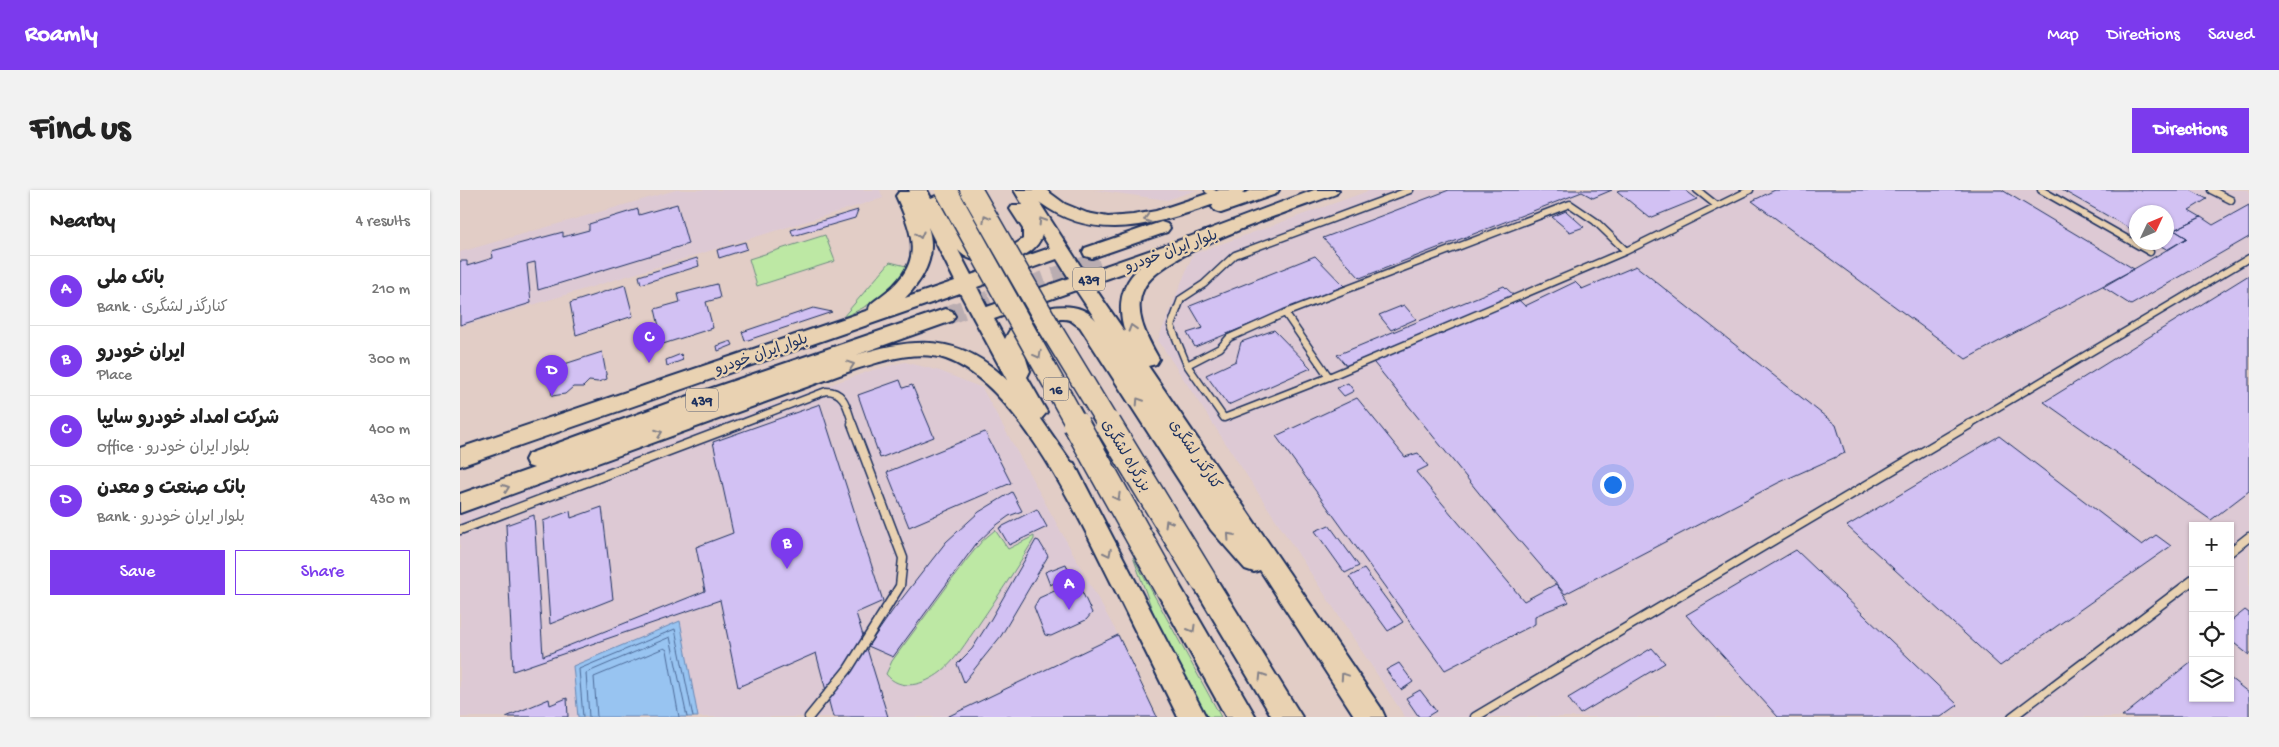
<!DOCTYPE html>
<meta charset="utf-8">
<style>
body{margin:0;font-family:"Gochi Hand","Playpen Sans Arabic",sans-serif;background:#f2f2f2;color:#222}
.controls{position:absolute;right:15px;bottom:15px;display:grid;overflow:hidden;border-radius:0px;box-shadow:0 1px 4px #0004}
.controls button{width:45px;height:45px;display:grid;place-items:center;padding:0;border:0;border-bottom:1px solid #e0e0e0;background:#fff;color:#222;font:25px sans-serif}
.compass{position:absolute;left:1669px;top:15px;width:45px;height:45px;border-radius:50%;background:#fff;box-shadow:0 1px 4px #0004;rotate:46deg}
.you{position:absolute;left:1152px;top:294px;width:18px;height:18px;margin:-12px;border:4px solid #fff;border-radius:50%;background:#1a73e8;box-shadow:0 0 0 8px #1a73e833}
.badge{display:grid;place-items:center;width:32px;height:32px;border-radius:50%;background:#7c3aed;color:#fff;font-size:16px;font-weight:700}
.pin{position:absolute;translate:-50% -41px;filter:drop-shadow(0 1px 2px #0008)}
.pin::after{content:'';position:absolute;top:26px;width:18px;height:15px;background:inherit;clip-path:polygon(0 0,100% 0,50% 100%)}
.list{margin:0;padding:0;list-style:none}
h2{display:flex;justify-content:space-between;align-items:center;height:65px;margin:0;padding:0 20px;font-size:21px}
h2 small{font-size:16px;font-weight:400;color:#767676}
.list li{display:grid;grid-template-columns:32px 1fr auto;gap:15px;align-items:center;box-sizing:border-box;height:70px;padding:0 20px;border-top:1px solid #e0e0e0}
.list b{display:block;font-size:19px;white-space:nowrap}
.list p{margin:0;font-size:16px;white-space:nowrap;color:#767676}
.list em{font-size:16px;font-style:normal;color:#767676}
.actions{display:flex;gap:10px;padding:15px 20px}
.actions a{flex:1;padding:11px 0;border:1px solid #7c3aed;border-radius:0px;text-align:center;font-size:18px;color:#7c3aed}
.actions .main{background:#7c3aed;color:#fff}
.icon{flex:none;width:28px;height:28px;fill:none;stroke:currentColor;stroke-width:2;stroke-linecap:round;stroke-linejoin:round}
.map{position:relative;flex:none;width:1789px;height:527px;overflow:hidden;border-radius:0px}
header{display:flex;align-items:center;gap:30px;box-sizing:border-box;height:70px;padding:0 25px;background:#7c3aed;color:#fff}
header strong{font-size:24px}
nav{display:flex;gap:28px;margin-inline-start:auto;font-size:18px}
.intro{display:flex;align-items:center;justify-content:space-between;box-sizing:border-box;height:120px;padding:0 30px}
h1{margin:0;font-size:35px}
.button{padding:12px 22px;border-radius:0px;background:#7c3aed;color:#fff;font-size:18px;font-weight:700}
main{display:flex;gap:30px;padding:0 30px}
aside{flex:1;background:#fff;border-radius:0px;box-shadow:0 1px 4px #0004}
.map>svg:first-child{display:block}
</style>
<header>
<strong>Roamly</strong>
<nav><a>Map</a><a>Directions</a><a>Saved</a></nav>
</header>
<div class="intro"><h1>Find us</h1><a class="button">Directions</a></div>
<main>
<aside>
<h2>Nearby<small>4 results</small></h2>
<ul class="list">
<li><span class="badge">A</span><div><b>بانک ملی</b><p>Bank · کنارگذر لشگری</p></div><em>210 m</em></li>
<li><span class="badge">B</span><div><b>ایران خودرو</b><p>Place</p></div><em>300 m</em></li>
<li><span class="badge">C</span><div><b>شرکت امداد خودرو سایپا</b><p>Office · بلوار ایران خودرو</p></div><em>400 m</em></li>
<li><span class="badge">D</span><div><b>بانک صنعت و معدن</b><p>Bank · بلوار ایران خودرو</p></div><em>430 m</em></li>
</ul>
<div class="actions"><a class="main">Save</a><a>Share</a></div>
</aside>
<div class="map">
<svg width="1789" height="527" viewBox="0 0 1789 527">
<rect width="100%" height="100%" fill="#e2cdc6"/>
<filter id="ink" filterUnits="userSpaceOnUse"><feTurbulence type="fractalNoise" baseFrequency=".02" numOctaves="2"/><feDisplacementMap in="SourceGraphic" scale="10" xChannelSelector="R" yChannelSelector="G"/><feConvolveMatrix kernelMatrix="1 2 1 2 8 2 1 2 1" color-interpolation-filters="sRGB"/></filter>
<g filter="url(#ink)">
<path fill="#ddc9d4" fill-rule="evenodd" d="M 216,0 L 420,0 L 423,8 L 0,137 L 0,62 Z
M 634,0 L 737,0 L 707,10 Z
M 911,0 L 1789,0 L 1789,527 L 945,527 L 698,150 L 733,64 ZM 1676,22 L 1706,22 L 1706,52 L 1676,52 ZM 1733,336 L 1770,336 L 1770,508 L 1733,508 Z
M 445,172 L 480,181 L 522,198 L 658,445 L 697,527 L 0,527 L 0,322 L 413,180 Z"/>
<path fill="#bde8a4" stroke="#6c8c81" d="M 365,45 L 375,71 L 297,96 L 289,69 Z
M 430,72 L 446,76 C 432,101 409,117 383,127 Z
M 535,340 L 548,359 L 574,346 L 574,349 C 556,379 537,408 517,437 C 506,452 496,470 481,482 C 464,495 440,502 426,484 L 432,471 L 505,372 L 522,351 Z
M 673,367 L 761,527 L 746,527 L 697,433 Z"/>
<path fill="#98c4f1" stroke="#6688b6" d="M 220,431 L 238,527 L 118,527 L 113,476 Z"/>
<g fill="none" stroke-linecap="round" stroke-linejoin="round">
<path stroke="#4d6b99" stroke-width="1" d="M 123,527 L 119,479 L 215,439 L 233,527
M 129,527 L 126,483 L 210,447 L 227,527
M 137,527 L 134,487 L 204,458 L 207,460 L 219,527"/>
</g>
<path fill="#d2c1f3" stroke="#1b2f5e" d="M 989,0 L 1152,0 L 1133,8 L 1122,2 L 900,88 L 863,48 Z
M 1160,0 L 1225,0 L 1237,9 L 1190,28 L 1157,1 Z
M 1315,0 L 1542,0 L 1674,79 L 1506,169 L 1292,11 Z
M 1602,0 L 1730,0 L 1747,9 L 1729,20 L 1741,27 L 1714,40 L 1727,48 L 1708,60 L 1694,52 L 1706,52 L 1706,22 L 1676,22 L 1676,42 Z
M 217,14 L 228,54 L 78,100 L 75,72 L 67,74 L 71,113 L 0,135 L 0,71 L 7,71 L 7,76 L 33,68 L 32,61 L 103,42 L 103,47 L 129,40 L 129,34 L 178,19 L 179,25 Z
M 1789,15 L 1789,47 L 1671,115 L 1643,97 L 1727,48 L 1714,40 L 1741,27 L 1753,35 Z
M 398,20 L 395,28 L 333,46 L 331,40 Z
M 1106,21 L 1124,37 L 1110,42 L 1092,27 Z
M 285,52 L 287,59 L 259,68 L 257,60 Z
M 855,66 L 884,96 L 735,157 L 727,143 L 743,138 L 730,116 Z
M 237,68 L 239,76 L 181,94 L 179,86 Z
M 1176,76 L 1376,235 L 1385,263 L 1318,293 L 1105,404 L 1027,313 L 910,168 L 889,179 L 877,165 L 1044,96 L 1065,116 L 1115,92 L 1122,99 Z
M 1789,85 L 1789,301 L 1751,330 L 1584,212 Z
M 257,94 L 260,108 L 246,112 L 253,138 L 203,154 L 195,119 L 220,112 L 218,104 Z
M 165,95 L 173,126 L 116,145 L 110,113 Z
M 944,115 L 956,129 L 931,140 L 919,125 Z
M 353,118 L 372,122 L 285,151 L 282,142 Z
M 814,140 L 851,178 L 768,215 L 746,185 L 776,171 L 781,152 Z
M 271,151 L 273,155 L 258,161 L 257,156 Z
M 142,162 L 147,189 L 138,192 L 129,191 L 123,197 L 113,197 L 105,204 L 92,206 L 89,179 Z
M 221,164 L 223,170 L 207,176 L 206,170 Z
M 440,190 L 443,198 L 452,195 L 474,247 L 420,268 L 398,205 Z
M 888,193 L 894,201 L 884,206 L 877,198 Z
M 897,208 L 945,267 L 958,263 L 968,276 L 956,282 L 1064,411 L 1096,394 L 1109,412 L 1075,426 L 1075,434 L 985,480 L 816,246 Z
M 360,214 L 423,411 L 396,423 L 428,527 L 373,527 L 356,463 L 278,497 L 260,410 L 53,481 L 46,335 L 74,325 L 83,466 L 245,401 L 236,357 L 273,343 L 253,252 Z
M 525,242 L 551,293 L 449,337 L 427,282 Z
M 1539,246 L 1682,355 L 1696,345 L 1711,356 L 1540,476 L 1387,336 Z
M 552,302 L 562,321 L 549,326 L 534,337 L 516,354 L 433,467 L 408,456 L 433,420 L 486,352 L 519,322 Z
M 142,317 L 153,409 L 90,434 L 83,331 L 110,321 L 111,328 Z
M 577,319 L 587,337 L 549,355 L 539,338 Z
M 869,335 L 899,376 L 885,383 L 855,341 Z
M 576,350 L 579,351 L 588,366 L 541,446 L 504,492 L 497,474 L 512,459 L 531,429 Z
M 1336,360 L 1498,515 L 1481,527 L 1318,527 L 1226,425 Z
M 606,374 L 611,386 L 590,395 L 585,382 Z
M 904,379 L 943,432 L 928,441 L 889,387 Z
M 612,393 L 619,395 L 632,423 L 626,430 L 591,446 L 585,445 L 574,417 L 579,408 Z
M 1785,420 L 1789,423 L 1789,465 L 1770,450 L 1770,432 Z
M 658,445 L 697,527 L 487,527 Z
M 1192,458 L 1205,473 L 1120,524 L 1108,508 Z
M 1733,470 L 1733,508 L 1770,508 L 1770,488 L 1789,503 L 1789,527 L 1662,527 Z
M 939,473 L 953,492 L 941,500 L 926,480 Z
M 960,500 L 976,521 L 966,527 L 959,527 L 946,508 Z
M 107,508 L 108,527 L 46,527 L 89,509 L 90,515 Z"/>
<g fill="none" stroke-linecap="round" stroke-linejoin="round">
<path stroke="#baadb1" stroke-width="19" stroke-dasharray="19 10" stroke-linecap="butt" d="M 485,126 L 639,71"/>
<g stroke="#1b2f5e" stroke-width="9">
<path id="service-far1" d="M 748,0 L 759,6
M 950,0 L 775,65 L 744,94 L 721,109 L 711,136 L 727,175 L 764,228 L 869,187 L 1166,61 L 1290,0
M 1237,0 L 1256,15
M 1581,0 L 1690,62
M 1751,0 L 1771,10
M 825,123 L 869,187
M 727,175 L 760,158 L 769,148 L 825,123 L 1110,14 L 1135,31 L 1166,61
M 277,235 L 366,201 C 386,201 387,219 393,235
M 1508,235 L 1789,68"/>
</g>
<g stroke="#1b2f5e" stroke-width="11">
<path id="service" d="M 0,340 L 280,234
M 1770,362 L 1789,347
M 349,527 L 388,479 L 440,396 L 443,368 L 392,234
M 1015,527 L 1510,234
M 1552,527 L 1733,390"/>
</g>
<g stroke="#1b2f5e" stroke-width="4">
<path id="primary" d="M 449,0 L 467,0 L 471,8 L 478,5 L 484,6 C 500,29 505,65 538,60 C 547,58 556,55 563,49 L 563,39 L 550,19 L 553,15 L 563,15 L 554,0 L 586,0 L 605,14 L 627,23 L 648,27 L 673,25 L 696,21 L 759,0 L 785,0 L 782,4 L 793,0 L 819,0 L 816,4 L 761,23 L 755,21 L 752,17 L 754,14 C 694,35 635,54 579,12 L 625,83 L 729,47 L 854,0 L 879,0 L 876,4 C 834,20 703,61 684,98 C 672,122 687,148 699,169 L 696,174 L 688,176 L 921,518 L 925,527 L 895,527 L 800,380 L 794,382 L 785,379 L 751,340 L 620,137 C 617,135 613,132 610,130 C 597,126 570,136 565,150 C 562,159 567,172 570,181 L 567,187 L 587,222 L 581,229 L 611,272 L 614,273 L 746,527 L 718,527 C 696,483 674,438 652,394 C 619,329 558,194 486,169 C 457,159 423,171 396,179 L 0,323 L 0,304 L 74,278 L 68,276 L 65,270 L 68,264 L 214,211 L 485,119 L 492,121 L 495,126 L 492,131 L 396,165 C 455,147 500,144 547,190 L 500,103 L 0,276 L 0,258 L 409,120 C 409,113 416,111 421,106 C 464,75 455,48 436,6 L 439,2 L 450,2 ZM 468,37 L 495,91 L 445,108 C 465,88 477,64 468,37 ZM 582,45 L 590,58 L 511,85 L 498,60 C 517,83 574,74 582,45 ZM 597,69 L 609,88 L 527,117 L 517,97 ZM 680,77 C 660,95 657,117 665,142 L 632,94 ZM 616,100 L 636,130 C 618,107 575,116 556,133 C 551,137 548,143 545,149 L 534,129 Z
M 701,32 L 707,34 L 710,38 L 707,42 L 632,68 L 625,66 L 623,62 L 625,58 Z"/>
</g>
<g stroke="#1b2f5e" stroke-width="4">
<path id="trunk" d="M 743,379 L 752,382 L 842,527 L 812,527 L 730,390 L 734,382 Z
M 707,386 L 716,389 L 796,527 L 766,527 L 694,397 L 698,389 Z"/>
</g>
<use href="#service-far1" stroke="#e9d2b2" stroke-width="6"/>
<use href="#service" stroke="#e9d2b2" stroke-width="8"/>
<use href="#primary" fill="#e9d2b2" fill-rule="evenodd"/>
<use href="#trunk" fill="#e9d2b2" fill-rule="evenodd"/>
<g stroke="#1b2f5e" stroke-width="24" stroke-linecap="butt">
<path id="trunk-bridge-far1" d="M 486,0 L 617,235
M 511,0 L 590,138 L 649,235"/>
</g>
<g stroke="#1b2f5e" stroke-width="29" stroke-linecap="butt">
<path id="trunk-bridge" d="M 616,234 L 707,397
M 648,234 L 743,390"/>
</g>
<use href="#trunk-bridge-far1" stroke="#e9d2b2" stroke-width="21"/>
<use href="#trunk-bridge" stroke="#e9d2b2" stroke-width="26"/>
</g>
<defs><path id="oneway-chevron" d="M-2-3.5L2.5 0L-2 3.5" fill="none" stroke-width="1.6" stroke-linecap="round" stroke-linejoin="round" transform="scale(1.25)"/></defs>
<g stroke="#828088">
<use href="#oneway-chevron" transform="translate(526 28) rotate(-119)"/>
<use href="#oneway-chevron" transform="translate(687 29) rotate(163)"/>
<use href="#oneway-chevron" transform="translate(582 31) rotate(-122)"/>
<use href="#oneway-chevron" transform="translate(460 45) rotate(76)"/>
<use href="#oneway-chevron" transform="translate(672 138) rotate(-107)"/>
<use href="#oneway-chevron" transform="translate(578 165) rotate(61)"/>
<use href="#oneway-chevron" transform="translate(391 175) rotate(-19)"/>
<use href="#oneway-chevron" transform="translate(679 211) rotate(-123)"/>
<use href="#oneway-chevron" transform="translate(199 243) rotate(-20)"/>
<use href="#oneway-chevron" transform="translate(46 298) rotate(-20)"/>
<use href="#oneway-chevron" transform="translate(657 307) rotate(61)"/>
<use href="#oneway-chevron" transform="translate(708 333) rotate(-121)"/>
<use href="#oneway-chevron" transform="translate(770 346) rotate(-132)"/>
<use href="#oneway-chevron" transform="translate(648 363) rotate(63)"/>
<use href="#oneway-chevron" transform="translate(732 439) rotate(60)"/>
<use href="#oneway-chevron" transform="translate(802 486) rotate(-122)"/>
<use href="#oneway-chevron" transform="translate(884 486) rotate(-124)"/>
</g>
</g>
<g text-anchor="middle" stroke-width="5" stroke-linejoin="round" paint-order="stroke">
<g fill="#e9d2b2" stroke="#596077" stroke-width="1">
<rect x="613" y="77.5" width="32" height="23" rx="4"/>
<rect x="583.5" y="187.5" width="25" height="23" rx="4"/>
<rect x="226" y="198.5" width="32" height="23" rx="4"/>
</g>
<g font-size="14" font-weight="bold" fill="#1b2f5e">
<text x="629" y="94">439</text>
<text x="596" y="204">16</text>
<text x="242" y="215">439</text>
</g>
<g font-size="15" fill="#1b2f5e" stroke="#e9d2b2">
<text transform="translate(711 60) rotate(-20)" y="5">بلوار ایران خودرو</text>
<text transform="translate(301 163) rotate(-19)" y="5">بلوار ایران خودرو</text>
<text transform="translate(736 264) rotate(56)" y="5">کنارگذر لشگری</text>
<text transform="translate(667 265) rotate(59)" y="5">بزرگراه لشگری</text>
</g>
</g>
</svg>
<div class="controls">
<button>+</button>
<button>−</button>
<button><svg class="icon" aria-label="locate" viewBox="0 0 24 24"><circle cx="12" cy="12" r="6"/><path d="M12 2v4M12 18v4M2 12h4M18 12h4"/></svg></button>
<button><svg class="icon" aria-label="layers" viewBox="0 0 24 24"><path d="M12 4l9 5-9 5-9-5zM3 14l9 5 9-5"/></svg></button>
</div>
<svg class="compass" viewBox="-18 -18 36 36"><path d="M0-13l5 13h-10z" fill="#e53935"/><path d="M0 13l5-13h-10z" fill="#767676"/></svg>
<div class="you"></div>
<div class="pin badge" style="left:609px;top:420px">A</div>
<div class="pin badge" style="left:327px;top:379px">B</div>
<div class="pin badge" style="left:189px;top:173px">C</div>
<div class="pin badge" style="left:92px;top:206px">D</div>
</div>
</main>
